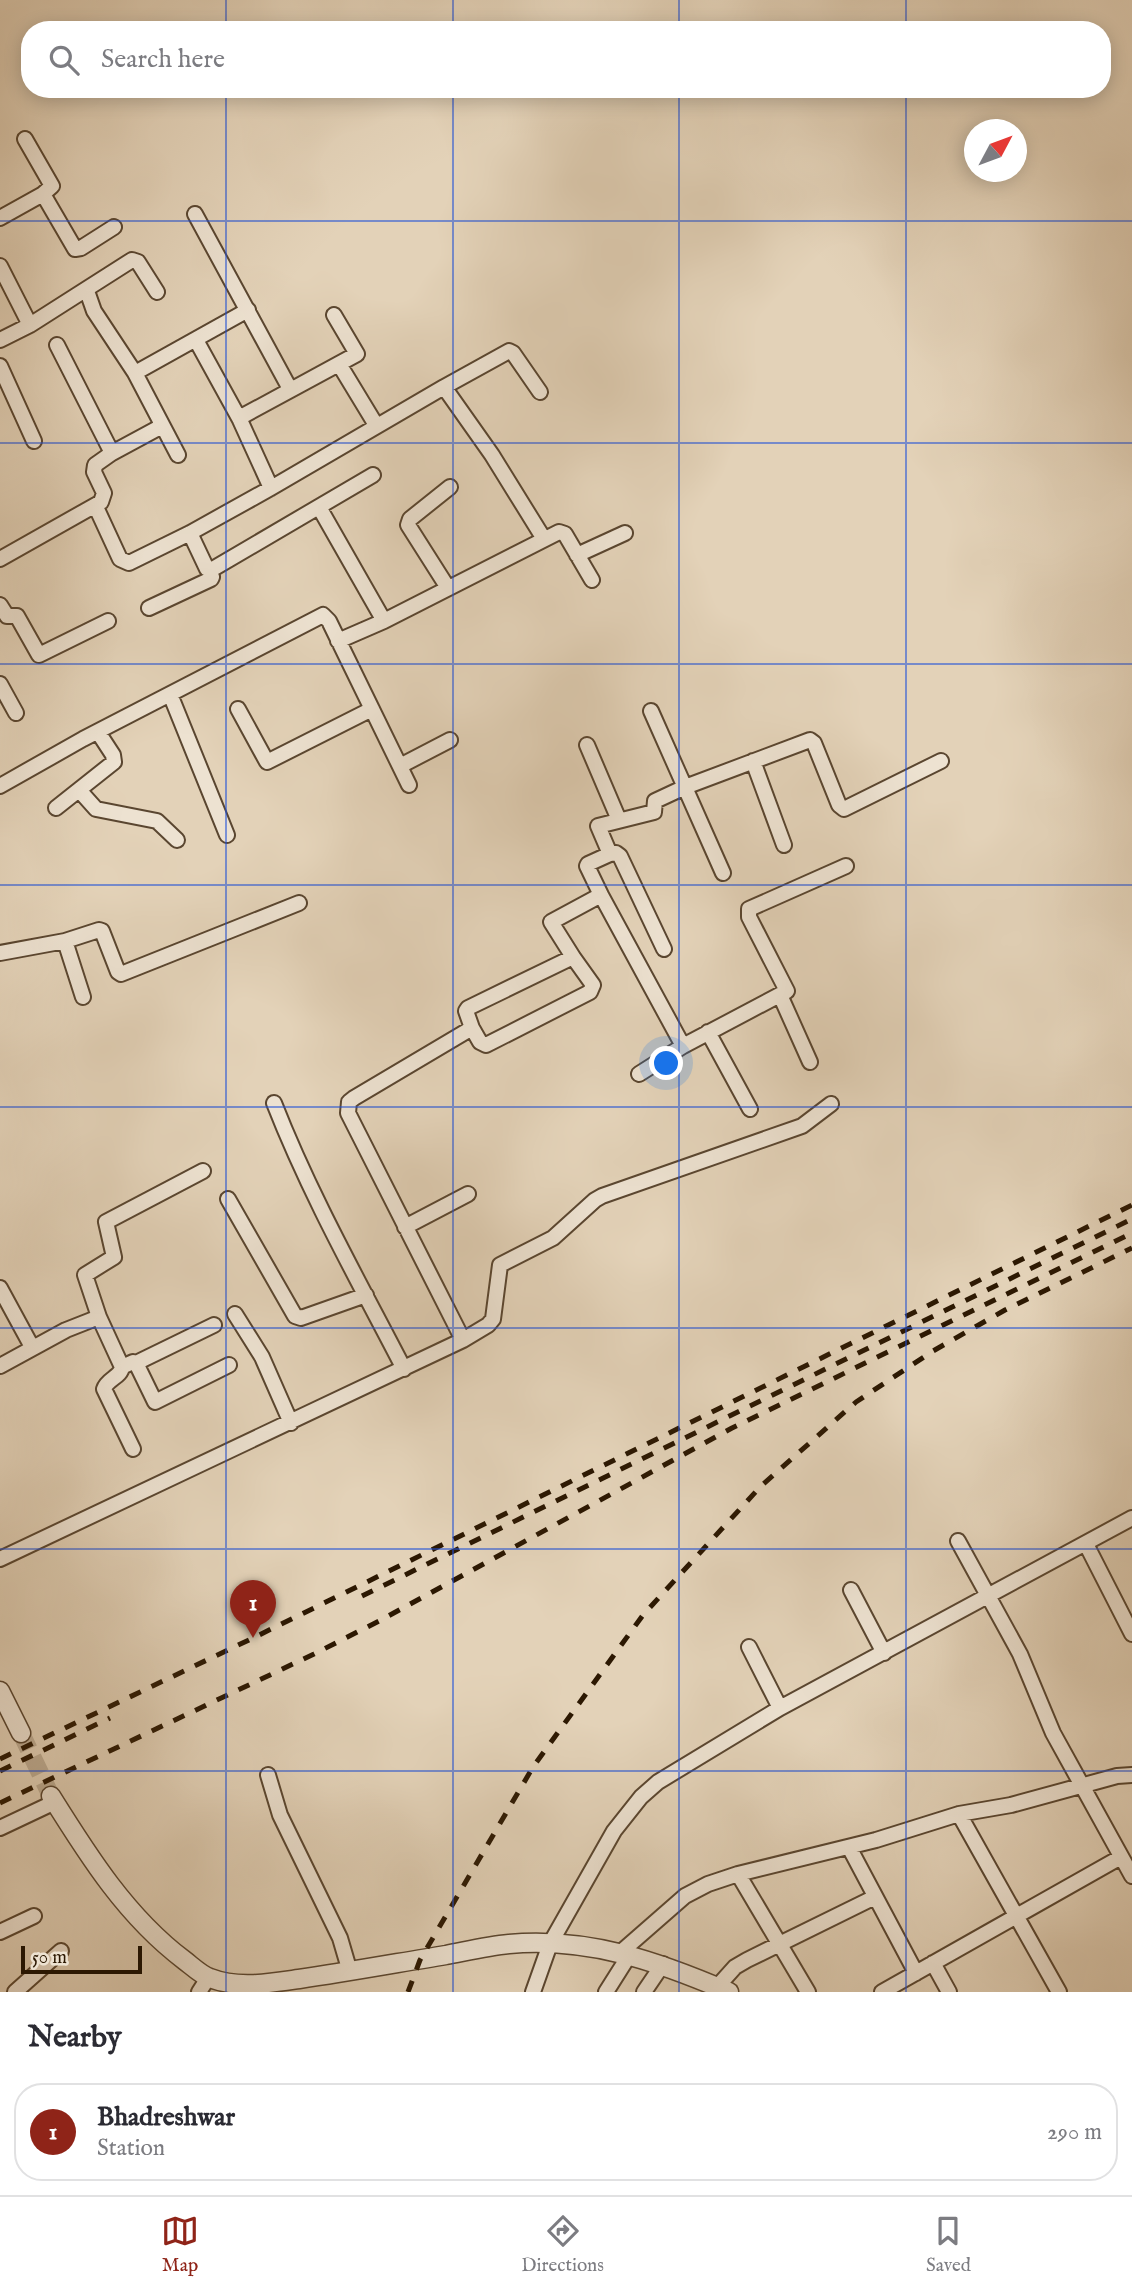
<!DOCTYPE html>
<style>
body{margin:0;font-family:"IM FELL English",serif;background:#f7f7f7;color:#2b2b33}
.compass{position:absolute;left:964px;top:119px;width:63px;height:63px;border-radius:50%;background:#fff;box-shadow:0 4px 18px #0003;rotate:49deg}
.scale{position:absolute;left:21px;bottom:18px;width:121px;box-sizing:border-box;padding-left:7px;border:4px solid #2c1802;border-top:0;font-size:19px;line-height:24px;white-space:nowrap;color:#2c1802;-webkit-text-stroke:5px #ede2d1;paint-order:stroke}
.you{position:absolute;left:667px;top:1064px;width:24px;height:24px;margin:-18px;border:5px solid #fff;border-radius:50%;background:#1a73e8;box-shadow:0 0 0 10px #1a73e833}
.badge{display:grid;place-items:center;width:46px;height:46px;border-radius:50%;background:#8f2418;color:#fff;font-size:23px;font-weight:700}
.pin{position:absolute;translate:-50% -58px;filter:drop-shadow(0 2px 4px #0008)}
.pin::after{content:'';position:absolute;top:37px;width:24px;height:21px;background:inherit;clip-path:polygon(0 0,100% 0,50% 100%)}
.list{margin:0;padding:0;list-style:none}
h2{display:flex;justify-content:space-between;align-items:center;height:91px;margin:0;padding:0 28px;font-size:30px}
h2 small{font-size:23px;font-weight:400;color:#7c7c81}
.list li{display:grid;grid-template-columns:46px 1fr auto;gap:21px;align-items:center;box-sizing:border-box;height:98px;margin:0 14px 14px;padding:0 14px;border:2px solid #e1e1e2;border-radius:28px}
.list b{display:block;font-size:26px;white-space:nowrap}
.list p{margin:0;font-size:23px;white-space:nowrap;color:#7c7c81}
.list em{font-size:23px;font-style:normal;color:#7c7c81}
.icon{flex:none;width:38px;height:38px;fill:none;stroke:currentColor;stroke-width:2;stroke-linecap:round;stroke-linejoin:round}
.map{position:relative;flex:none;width:1132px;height:1992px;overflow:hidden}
.search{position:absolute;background:#fff;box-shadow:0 4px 18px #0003;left:21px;right:21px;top:21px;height:77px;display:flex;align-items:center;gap:18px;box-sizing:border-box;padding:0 24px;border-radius:28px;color:#7c7c81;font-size:26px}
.sheet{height:203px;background:#fff}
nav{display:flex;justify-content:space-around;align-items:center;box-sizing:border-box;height:98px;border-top:2px solid #e1e1e2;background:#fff;font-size:19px;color:#7c7c81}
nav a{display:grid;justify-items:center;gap:4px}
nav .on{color:#8f2418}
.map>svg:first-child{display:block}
</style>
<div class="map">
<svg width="1132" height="1992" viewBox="0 0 1132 1992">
<rect width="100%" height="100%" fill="#e3d2b8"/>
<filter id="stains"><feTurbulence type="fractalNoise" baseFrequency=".00286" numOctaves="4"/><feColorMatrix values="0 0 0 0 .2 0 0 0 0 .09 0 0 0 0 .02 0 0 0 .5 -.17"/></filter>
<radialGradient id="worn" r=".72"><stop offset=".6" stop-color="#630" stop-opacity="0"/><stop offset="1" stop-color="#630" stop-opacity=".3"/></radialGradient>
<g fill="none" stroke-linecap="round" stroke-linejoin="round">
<path stroke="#bead94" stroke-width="18" stroke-dasharray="18 9" stroke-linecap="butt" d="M 21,1733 L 51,1796"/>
<g stroke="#5a4630" stroke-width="18">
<path id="minor" d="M 43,194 L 75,249 L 81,248 L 114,227
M 195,214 L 290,389
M 0,218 L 43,194 L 52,186 L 25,139
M 0,266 L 30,325 L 132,260 L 138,262 L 157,292
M 87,291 L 94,311 L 135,373 L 178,455
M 0,340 L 30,325
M 196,340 L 240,420 L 271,488
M 57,345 L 112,453
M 339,364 L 376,425
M 0,366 L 34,441
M 135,373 L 248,310
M 444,387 L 509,351 L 513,353 L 540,392
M 239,418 L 357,354 L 334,315
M 96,507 L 120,559 L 129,563 L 190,533 L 271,488 L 444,387 L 492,455 L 544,539
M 319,507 L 384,621
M 190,533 L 207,569 L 211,570 L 373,475
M 577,555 L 625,533
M 0,559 L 101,502 L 104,493 L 94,472 L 95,465 L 112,453 L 162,426
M 448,588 L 408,525 L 410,519 L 450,487
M 0,605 L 7,616 L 17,616 L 39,655 L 108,621
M 149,608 L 211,579 L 212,577 L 208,570
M 338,641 L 384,621 L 559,532 L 565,534 L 592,580
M 0,684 L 16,713
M 170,694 L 227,835
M 238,709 L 267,762 L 372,709
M 651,711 L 723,873
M 587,745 L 619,820
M 753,761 L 784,845
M 400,766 L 450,740
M 0,786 L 83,739 L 323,615 L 329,621 L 409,785
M 79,790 L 96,809 L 157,821 L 177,840
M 56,808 L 114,762 L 113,755 L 98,732
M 610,854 L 616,853 L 620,856 L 664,949
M 601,895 L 587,866 L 588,864 L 610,854 L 598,826 L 654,812 L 655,801 L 685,787 L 810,740 L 814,743 L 839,805 L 844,809 L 941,761
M 65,941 L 99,930 L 102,931 L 118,972 L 121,974 L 299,903
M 0,953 L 65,941 L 83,997
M 780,995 L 810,1062
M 472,1028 L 466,1011 L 468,1008 L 573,957 L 551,922 L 601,895 L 683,1046 L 787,991 L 749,917 L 749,909 L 846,866
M 708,1032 L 750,1109
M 639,1074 L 683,1046
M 274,1103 C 310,1195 359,1282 404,1369
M 228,1199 L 295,1316 L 301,1318 L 366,1295
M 405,1227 L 468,1194
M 0,1288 L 32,1347
M 235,1314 L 262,1357 L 291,1423
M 463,1340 L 348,1113 L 349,1102 L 354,1098 L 472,1028 L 480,1042 L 486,1045 L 590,992 L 593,985 L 573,957
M 136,1363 L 214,1325
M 0,1366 L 66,1330 L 99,1317
M 122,1367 L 133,1362 L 136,1363 L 155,1402 L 229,1365
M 133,1449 L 104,1389 C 107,1379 121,1377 122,1367 L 99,1317 L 85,1275 L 114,1257 L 106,1222 L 203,1171
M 958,1541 L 1020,1654 L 1053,1733 L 1132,1876
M 1086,1544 L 1132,1634
M 0,1559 L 463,1340 L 488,1325 L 493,1319 L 500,1265 L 553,1238 L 595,1200 L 602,1196 L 802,1126 L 831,1104
M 851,1590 L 884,1653
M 749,1647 L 780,1708
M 268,1775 L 280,1815 L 340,1938 L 350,1972
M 959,1814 L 1059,1992
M 0,1828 L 55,1802
M 849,1847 L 916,1973
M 738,1874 L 808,1992
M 0,1932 L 34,1916
M 621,1952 L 685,1896 L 708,1884 L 738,1874 L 876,1840 L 959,1814 L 1011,1805 L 1117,1776 L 1132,1775
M 933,1963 L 949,1992
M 717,1987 L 735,1967 L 747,1960 L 875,1897
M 15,1992 L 61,1951
M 199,1992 L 208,1978
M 533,1992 L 550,1944 L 614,1831 L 641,1797 L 658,1782 L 780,1708 L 1132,1518
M 606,1992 L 630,1954
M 644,1992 L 663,1964
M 882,1992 L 1121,1857"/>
</g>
<g stroke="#5a4630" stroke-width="21">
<path id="tertiary" d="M 0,1691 L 21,1733
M 51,1796 C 89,1857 127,1917 184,1960 C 192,1966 201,1975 210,1978 C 238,1989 271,1983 299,1979 C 348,1972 397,1963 446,1955 C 467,1951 488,1946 509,1944 C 588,1937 657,1961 729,1992"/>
</g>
<use href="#minor" stroke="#ede2d1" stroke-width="14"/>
<use href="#tertiary" stroke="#ede2d1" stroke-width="18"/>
<path stroke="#2c1802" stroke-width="5" stroke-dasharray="12 12" stroke-linecap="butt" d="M 362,1596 L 1132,1219
M 0,1759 L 253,1638 L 1132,1205
M 0,1771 L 110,1718
M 0,1803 L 314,1654 L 381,1620 L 732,1428 L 1132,1233
M 408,1992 L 420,1960 L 533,1767 L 643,1615 L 761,1486 L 856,1402 L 933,1351 L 1005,1310 L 1132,1248"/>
</g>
<path fill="none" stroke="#1d4ed8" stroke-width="2" stroke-opacity="0.55" d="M 226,0 L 226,30M 453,0 L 453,30M 679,0 L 679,30M 906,0 L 906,30M 226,89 L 226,1992M 453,89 L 453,1992M 679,89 L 679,1992M 906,89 L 906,1992M 0,221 L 1132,221M 0,443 L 1132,443M 0,664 L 1132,664M 0,885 L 1132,885M 0,1107 L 1132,1107M 0,1328 L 1132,1328M 0,1549 L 1132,1549M 0,1771 L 1132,1771"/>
<rect width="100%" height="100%" filter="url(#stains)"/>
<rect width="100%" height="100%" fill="url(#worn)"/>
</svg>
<svg class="compass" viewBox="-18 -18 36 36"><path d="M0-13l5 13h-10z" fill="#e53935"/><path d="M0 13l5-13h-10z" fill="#7c7c81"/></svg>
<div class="scale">50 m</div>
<div class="you"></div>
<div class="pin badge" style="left:253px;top:1638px">1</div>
<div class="search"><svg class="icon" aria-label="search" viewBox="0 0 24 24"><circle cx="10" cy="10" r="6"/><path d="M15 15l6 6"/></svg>Search here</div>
</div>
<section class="sheet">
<h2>Nearby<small></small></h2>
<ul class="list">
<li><span class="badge">1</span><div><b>Bhadreshwar</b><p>Station</p></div><em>290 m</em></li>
</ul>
</section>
<nav>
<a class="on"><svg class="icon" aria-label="map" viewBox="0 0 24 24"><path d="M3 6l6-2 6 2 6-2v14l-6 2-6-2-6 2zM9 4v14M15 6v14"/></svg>Map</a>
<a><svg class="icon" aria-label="directions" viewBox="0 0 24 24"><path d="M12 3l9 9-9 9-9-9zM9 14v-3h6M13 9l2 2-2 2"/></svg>Directions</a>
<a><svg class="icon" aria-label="saved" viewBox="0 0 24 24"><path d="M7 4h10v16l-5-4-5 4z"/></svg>Saved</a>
</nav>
